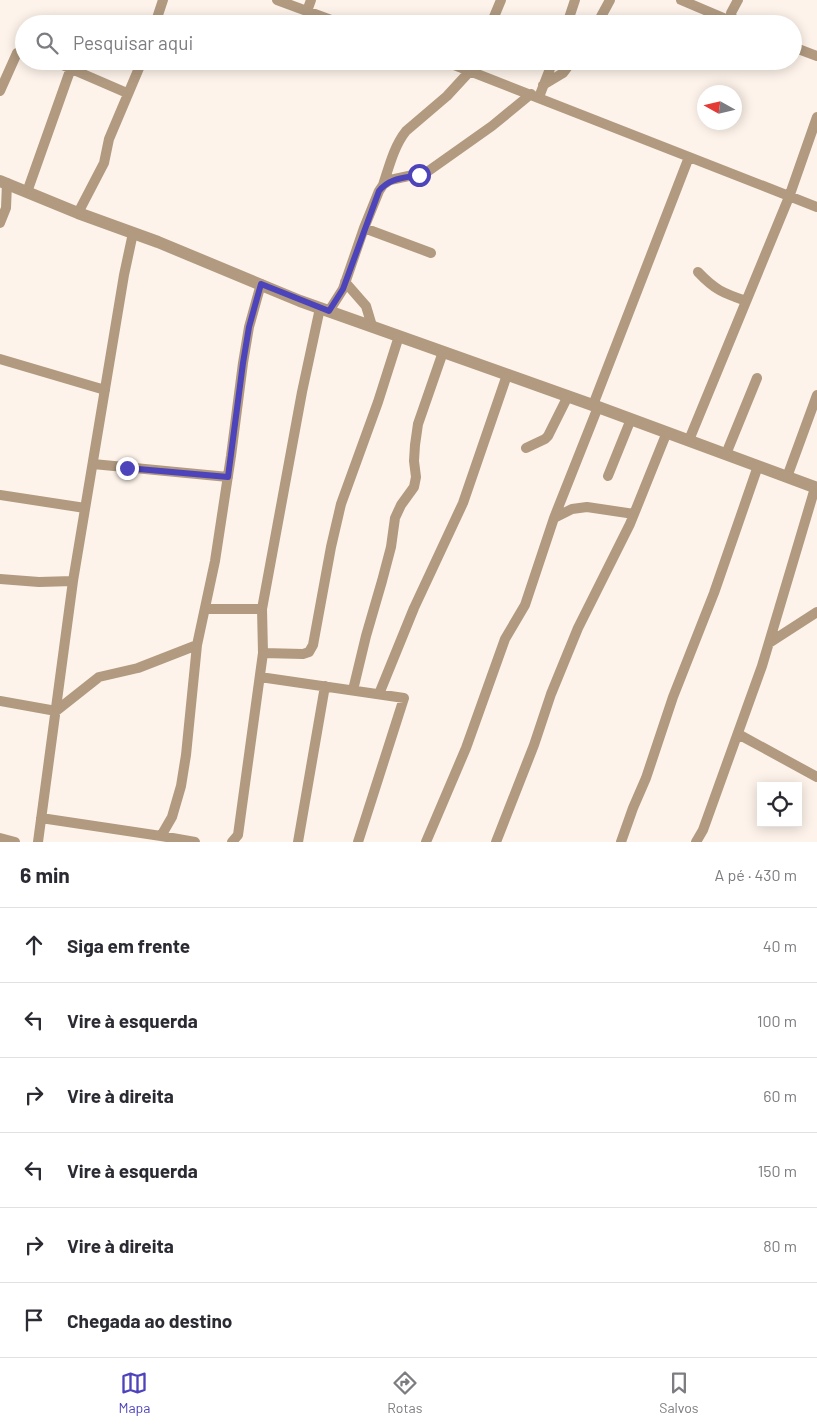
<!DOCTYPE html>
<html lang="pt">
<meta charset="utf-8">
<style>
body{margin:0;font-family:Barlow,sans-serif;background:#f7f7f7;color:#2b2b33}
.controls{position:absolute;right:15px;bottom:15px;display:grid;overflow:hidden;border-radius:0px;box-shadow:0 2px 12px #0003}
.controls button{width:45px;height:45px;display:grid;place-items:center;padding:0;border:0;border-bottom:1px solid #e1e1e2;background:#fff;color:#2b2b33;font:25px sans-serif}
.compass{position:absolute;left:697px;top:85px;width:45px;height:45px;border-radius:50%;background:#fff;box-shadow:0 2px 12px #0003;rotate:278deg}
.stop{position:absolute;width:15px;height:15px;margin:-11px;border:4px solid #4d43ba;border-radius:50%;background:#fff}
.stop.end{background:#4d43ba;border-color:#fff;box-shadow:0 1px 5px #0008}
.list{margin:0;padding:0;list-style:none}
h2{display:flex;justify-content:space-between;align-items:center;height:65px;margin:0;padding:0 20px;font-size:21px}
h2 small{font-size:16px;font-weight:400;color:#7c7c81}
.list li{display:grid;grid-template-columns:32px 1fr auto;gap:15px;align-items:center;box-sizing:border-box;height:75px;padding:0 20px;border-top:1px solid #e1e1e2}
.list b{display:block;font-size:19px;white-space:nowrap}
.list em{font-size:16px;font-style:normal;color:#7c7c81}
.icon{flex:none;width:28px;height:28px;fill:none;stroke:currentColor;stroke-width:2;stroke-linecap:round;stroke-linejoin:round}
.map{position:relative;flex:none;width:817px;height:842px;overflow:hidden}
.search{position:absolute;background:#fff;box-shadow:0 2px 12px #0003;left:15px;right:15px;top:15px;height:55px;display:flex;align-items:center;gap:12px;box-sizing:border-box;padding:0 18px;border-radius:28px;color:#7c7c81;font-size:19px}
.sheet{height:515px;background:#fff}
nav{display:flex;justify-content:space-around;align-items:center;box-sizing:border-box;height:70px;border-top:1px solid #e1e1e2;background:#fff;font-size:14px;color:#7c7c81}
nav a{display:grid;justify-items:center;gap:2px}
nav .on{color:#4d43ba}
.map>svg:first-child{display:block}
</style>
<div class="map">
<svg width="817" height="842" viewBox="0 0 817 842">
<rect width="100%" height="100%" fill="#fdf3ea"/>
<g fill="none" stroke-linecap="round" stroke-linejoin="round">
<path stroke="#b19a80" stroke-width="10" d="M 277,0 L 342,24
M 681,0 L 733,22
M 307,11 L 311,0
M 155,24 L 163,0
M 491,24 L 501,0
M 567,24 L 575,0
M 597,24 L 610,0
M 736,24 L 733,22 L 731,13 L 738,0
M 793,47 L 817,56
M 53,61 L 127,93
M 444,61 L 817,207
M 543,85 L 563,73 L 572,61
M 0,91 L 17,53 L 24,53
M 539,97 L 553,61
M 383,185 C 389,167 394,146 406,131 L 447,96 L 470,71 L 476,61
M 27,192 L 71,68
M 78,213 L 104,163 L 109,139 L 142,61
M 0,223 L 6,208 L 7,183
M 364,228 L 431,253
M 698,272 C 715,290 723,293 746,301
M 345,282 L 366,306 L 372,326
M 329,311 L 343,289 L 364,228 L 379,191 L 383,185 L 390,180 L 427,172 L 492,126 L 531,94
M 0,359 L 105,390
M 593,405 L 689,157
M 689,440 L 789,197 L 817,117
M 526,448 L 545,439 L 548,436 L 568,396
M 726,454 L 757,378
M 93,464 L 228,477
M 608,476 L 631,419
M 787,477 L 817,395
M 0,495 L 85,508
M 554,518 L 572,509 L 587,507 L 634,514
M 0,579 L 39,582 L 73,581
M 205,609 L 262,609
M 769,643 L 817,612
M 263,653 L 303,654 L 309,652 L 313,645 L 331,547 L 341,504 L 378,402 L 399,336
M 260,677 L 404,698 L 358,842
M 353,690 L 366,636 L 382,581 L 391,547 L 395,518 L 401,505 L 414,487 L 416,477 L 414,461 L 415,445 L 418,424 L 443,352
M 379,694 L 414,608 L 463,503 L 507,375
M 0,701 L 56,711 L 99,677 L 138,668 L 197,645
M 738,734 L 817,777
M 41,818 L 161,836 L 172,817 L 181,786 L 186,755 L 197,645 L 215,561 L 231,456 L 243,363 L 249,327 L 261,284
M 161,836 L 195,842
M 0,838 L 15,842
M 38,842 L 73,581 L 124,275 L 133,233
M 232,842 L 238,835 L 263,653 L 262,609 L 302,392 L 320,308
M 298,842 L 325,686
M 426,842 L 466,748 L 505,639 L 525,605 L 554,518 L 598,407
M 496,842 L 534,745 L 551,694 L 578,628 L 630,524 L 667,432
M 621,842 L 633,808 L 646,778 L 673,697 L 714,593 L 758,466
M 696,842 L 703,830 L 762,666 L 815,488"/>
<path stroke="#b19a80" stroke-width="12" d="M 0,181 L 78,213 L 158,242 L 300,301 L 598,407 L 817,488"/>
</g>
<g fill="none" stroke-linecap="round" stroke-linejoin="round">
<path stroke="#4d43ba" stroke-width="6" d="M 127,468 L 228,477 L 243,363 L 249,327 L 261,284 L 329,311 L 343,289 L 379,191 C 389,178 404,178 419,175"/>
</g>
</svg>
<div class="controls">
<button><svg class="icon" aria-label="locate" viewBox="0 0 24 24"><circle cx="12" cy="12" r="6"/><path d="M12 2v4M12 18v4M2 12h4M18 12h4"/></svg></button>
</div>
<svg class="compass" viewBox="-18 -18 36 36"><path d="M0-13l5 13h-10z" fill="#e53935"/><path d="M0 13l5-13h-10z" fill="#7c7c81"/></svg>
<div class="stop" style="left:419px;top:175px"></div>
<div class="stop end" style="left:127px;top:468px"></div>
<div class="search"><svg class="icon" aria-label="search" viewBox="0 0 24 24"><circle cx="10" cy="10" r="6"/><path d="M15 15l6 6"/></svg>Pesquisar aqui</div>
</div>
<section class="sheet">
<h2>6 min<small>A pé · 430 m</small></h2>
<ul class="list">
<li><svg class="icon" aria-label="ahead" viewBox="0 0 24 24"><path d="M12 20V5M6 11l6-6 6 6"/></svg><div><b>Siga em frente</b></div><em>40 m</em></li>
<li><svg class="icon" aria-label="left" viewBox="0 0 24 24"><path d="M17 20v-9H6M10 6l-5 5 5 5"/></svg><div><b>Vire à esquerda</b></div><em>100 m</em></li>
<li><svg class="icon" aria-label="right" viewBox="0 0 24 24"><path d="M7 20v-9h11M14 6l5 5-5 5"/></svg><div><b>Vire à direita</b></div><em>60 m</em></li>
<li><svg class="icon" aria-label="left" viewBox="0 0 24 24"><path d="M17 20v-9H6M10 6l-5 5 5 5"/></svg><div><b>Vire à esquerda</b></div><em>150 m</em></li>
<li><svg class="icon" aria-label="right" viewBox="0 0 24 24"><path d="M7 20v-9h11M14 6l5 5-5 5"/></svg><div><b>Vire à direita</b></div><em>80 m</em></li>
<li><svg class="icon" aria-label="arrive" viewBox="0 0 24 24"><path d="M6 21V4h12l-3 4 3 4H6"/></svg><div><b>Chegada ao destino</b></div></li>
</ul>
</section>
<nav>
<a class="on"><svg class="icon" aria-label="map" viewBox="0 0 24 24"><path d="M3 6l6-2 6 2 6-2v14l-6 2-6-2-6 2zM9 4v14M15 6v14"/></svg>Mapa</a>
<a><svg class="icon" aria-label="directions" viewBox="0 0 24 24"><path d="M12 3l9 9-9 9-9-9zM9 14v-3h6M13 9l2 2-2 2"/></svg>Rotas</a>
<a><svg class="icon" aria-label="saved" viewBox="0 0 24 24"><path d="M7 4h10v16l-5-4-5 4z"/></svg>Salvos</a>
</nav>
